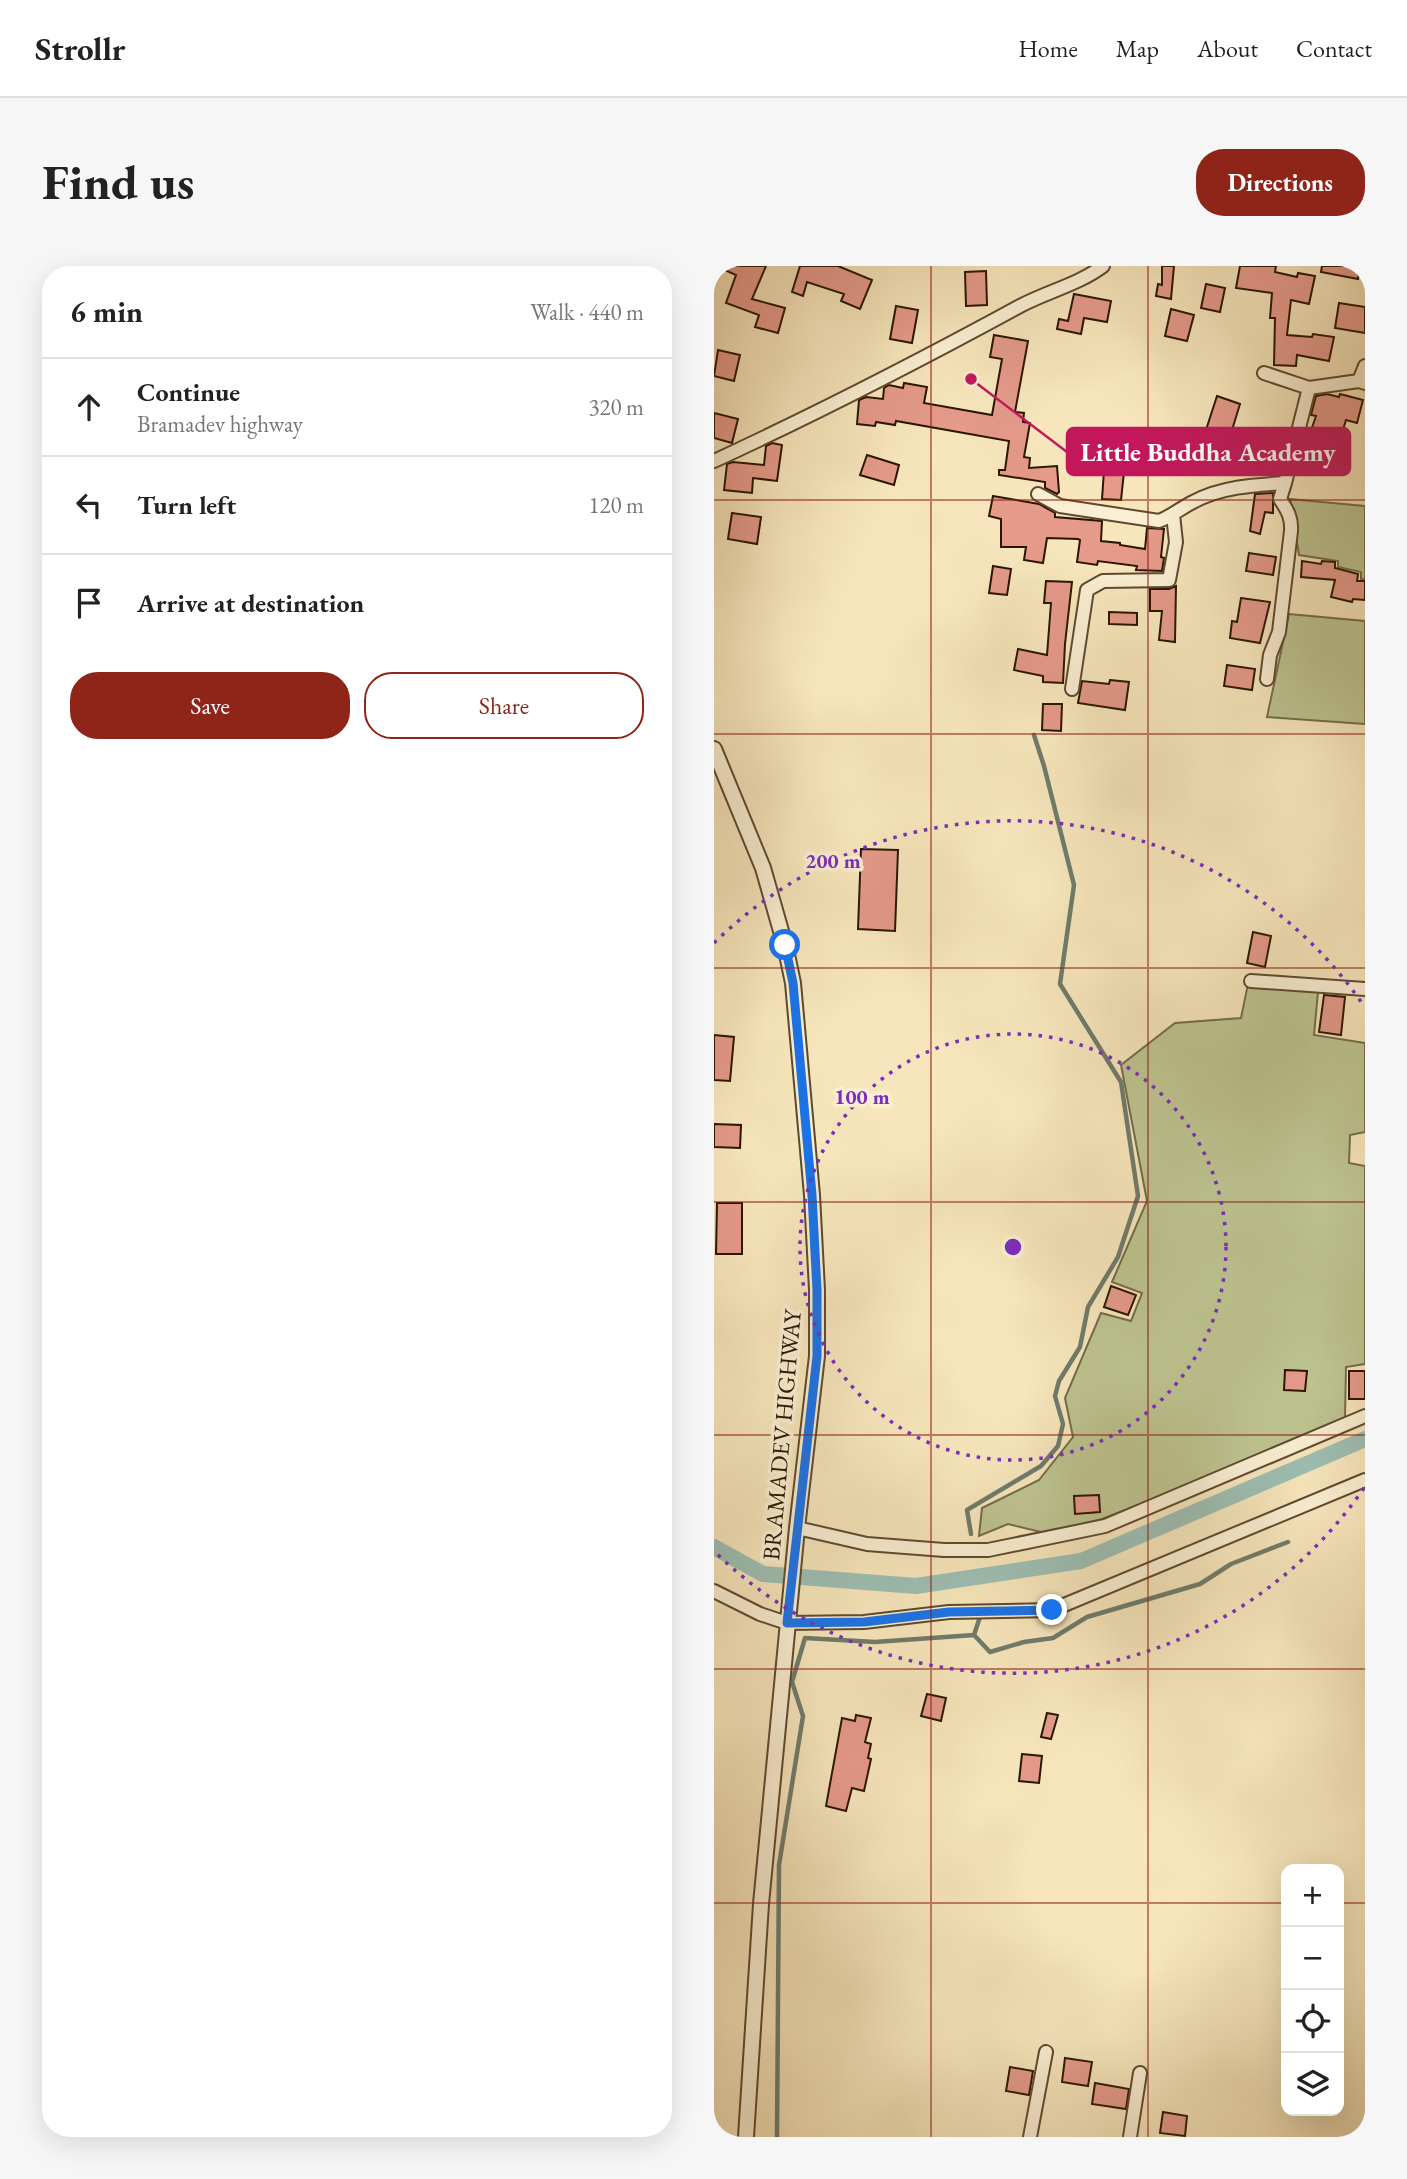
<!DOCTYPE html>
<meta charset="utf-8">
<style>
body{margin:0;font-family:"EB Garamond",serif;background:#f6f6f6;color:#222}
.controls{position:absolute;right:21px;bottom:21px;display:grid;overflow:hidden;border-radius:14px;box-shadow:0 7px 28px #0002}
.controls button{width:63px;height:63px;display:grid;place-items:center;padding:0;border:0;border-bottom:2px solid #e0e0e0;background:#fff;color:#222;font:35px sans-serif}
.stop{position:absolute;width:21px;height:21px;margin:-16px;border:5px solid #1a73e8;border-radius:50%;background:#fff}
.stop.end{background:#1a73e8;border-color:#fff;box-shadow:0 2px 7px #0008}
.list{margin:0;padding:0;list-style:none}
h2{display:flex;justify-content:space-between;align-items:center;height:91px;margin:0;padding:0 28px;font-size:30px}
h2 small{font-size:23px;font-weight:400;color:#767676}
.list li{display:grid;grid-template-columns:46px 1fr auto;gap:21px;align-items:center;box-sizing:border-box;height:98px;padding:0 28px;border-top:2px solid #e0e0e0}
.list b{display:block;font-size:26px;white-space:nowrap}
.list p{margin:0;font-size:23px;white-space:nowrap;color:#767676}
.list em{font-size:23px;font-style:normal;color:#767676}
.actions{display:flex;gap:14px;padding:21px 28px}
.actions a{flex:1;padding:16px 0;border:2px solid #8f2418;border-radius:28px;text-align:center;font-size:24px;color:#8f2418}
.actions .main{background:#8f2418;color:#fff}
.icon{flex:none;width:38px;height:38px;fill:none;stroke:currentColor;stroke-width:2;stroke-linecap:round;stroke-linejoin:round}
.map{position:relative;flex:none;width:651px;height:1871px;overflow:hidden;border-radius:28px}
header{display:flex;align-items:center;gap:42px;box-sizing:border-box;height:98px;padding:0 35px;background:#fff;border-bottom:2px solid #e0e0e0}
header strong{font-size:33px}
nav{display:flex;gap:38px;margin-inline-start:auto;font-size:24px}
.intro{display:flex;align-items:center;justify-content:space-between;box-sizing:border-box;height:168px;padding:0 42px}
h1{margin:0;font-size:49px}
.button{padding:18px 32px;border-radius:28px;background:#8f2418;color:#fff;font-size:24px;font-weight:700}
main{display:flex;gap:42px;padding:0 42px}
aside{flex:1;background:#fff;border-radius:28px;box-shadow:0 7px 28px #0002}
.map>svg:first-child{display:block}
</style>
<header>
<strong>Strollr</strong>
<nav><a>Home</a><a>Map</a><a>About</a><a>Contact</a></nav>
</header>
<div class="intro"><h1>Find us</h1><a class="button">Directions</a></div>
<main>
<aside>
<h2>6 min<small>Walk · 440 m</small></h2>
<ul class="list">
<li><svg class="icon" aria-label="ahead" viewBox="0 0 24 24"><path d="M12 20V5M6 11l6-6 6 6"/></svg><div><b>Continue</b><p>Bramadev highway</p></div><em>320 m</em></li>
<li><svg class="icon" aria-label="left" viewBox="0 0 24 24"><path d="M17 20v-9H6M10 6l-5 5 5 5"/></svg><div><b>Turn left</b></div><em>120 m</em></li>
<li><svg class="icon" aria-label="arrive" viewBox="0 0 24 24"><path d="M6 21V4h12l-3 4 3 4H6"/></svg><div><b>Arrive at destination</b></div></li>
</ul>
<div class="actions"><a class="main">Save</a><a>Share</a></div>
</aside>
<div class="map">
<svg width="651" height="1871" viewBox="0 0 651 1871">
<rect width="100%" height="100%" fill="#f7e6bc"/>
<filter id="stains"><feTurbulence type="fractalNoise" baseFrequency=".00286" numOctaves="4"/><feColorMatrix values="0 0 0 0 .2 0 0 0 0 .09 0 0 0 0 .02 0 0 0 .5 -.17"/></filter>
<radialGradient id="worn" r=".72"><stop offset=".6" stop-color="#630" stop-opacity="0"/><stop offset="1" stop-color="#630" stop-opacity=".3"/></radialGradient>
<path fill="#bdc490" stroke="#746c48" stroke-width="2" d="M 576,233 L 651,240 L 651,313 L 647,313 L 647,306 L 624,301 L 624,295 L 585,289 Z
M 575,348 L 651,355 L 651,458 L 553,451 Z
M 534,718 L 604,726 L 600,769 L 651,777 L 651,866 L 636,869 L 635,897 L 651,900 L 651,1098 L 632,1101 L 631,1152 L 479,1218 L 388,1253 L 331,1267 L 294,1258 L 265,1270 L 268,1242 L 325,1214 L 359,1171 L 351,1132 L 387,1047 L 417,1055 L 428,1027 L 398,1016 L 433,935 L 407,799 L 461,757 L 527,752 Z"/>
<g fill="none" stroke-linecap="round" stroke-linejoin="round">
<path stroke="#6f7b6c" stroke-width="4.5" d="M 257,1268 L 253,1244 L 327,1200 L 344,1180 L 349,1158 L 341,1130 L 345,1115 L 366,1081 L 374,1041 L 404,991 L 424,930 L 407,816 L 346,718 L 360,619 L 330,500 L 320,469
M 266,1351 L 260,1369 L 276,1386 L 310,1376 L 339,1372 L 373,1351 L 486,1318 L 517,1298 L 574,1276
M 63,1871 L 65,1599 L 89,1450 L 78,1416 L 91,1372 L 161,1376 L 260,1369"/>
<path stroke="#9dbfb4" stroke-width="16" d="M 0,1281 L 49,1308 L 202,1320 L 367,1295 L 651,1173"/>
</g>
<path fill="#e59a8a" stroke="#2b1500" stroke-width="2" d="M 2,0 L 52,0 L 38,33 L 71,42 L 64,67 L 41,61 L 45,49 L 12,37 L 22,9 Z
M 86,0 L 124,0 L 158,14 L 146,43 L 127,35 L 130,28 L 93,16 L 89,30 L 78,26 Z
M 448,0 L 460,0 L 457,33 L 442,30 L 444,18 L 448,19 Z
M 526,0 L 562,0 L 561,6 L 583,11 L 584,7 L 601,10 L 595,38 L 577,34 L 573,69 L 598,71 L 599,68 L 620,71 L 615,95 L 583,89 L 582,100 L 560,99 L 561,52 L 556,52 L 558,27 L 522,22 Z
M 608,0 L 646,0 L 644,13 L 607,6 Z
M 272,5 L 273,39 L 252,40 L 251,6 Z
M 492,18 L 511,22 L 506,46 L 487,42 Z
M 360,28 L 397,35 L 393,56 L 370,52 L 367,68 L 343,63 L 345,53 L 354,55 Z
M 625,37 L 651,41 L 651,67 L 621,62 Z
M 182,40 L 204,44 L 198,77 L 176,73 Z
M 457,43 L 480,49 L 473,75 L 451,70 Z
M 280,69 L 314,75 L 301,146 L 310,147 L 309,156 L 316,157 L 310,191 L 316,192 L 315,202 L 343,200 L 345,226 L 343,228 L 331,222 L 331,216 L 285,209 L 285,204 L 291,204 L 295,175 L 182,155 L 181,159 L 162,156 L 161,160 L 143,158 L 145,134 L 152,131 L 169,133 L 170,122 L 175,119 L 189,122 L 190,117 L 213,121 L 210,137 L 278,149 L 288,93 L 276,91 Z
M 4,84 L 26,89 L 20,115 L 0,110 Z
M 613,128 L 625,131 L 626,128 L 649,134 L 643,157 L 632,154 L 620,193 L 607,189 L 604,203 L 585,199 L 602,150 L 597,149 L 602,130 Z
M 503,130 L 526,138 L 515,174 L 491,167 Z
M 0,147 L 24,153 L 18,177 L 0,172 Z
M 58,177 L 68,179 L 63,215 L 39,212 L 38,227 L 10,224 L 13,198 L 19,196 L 50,199 L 52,180 Z
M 153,189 L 185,199 L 180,219 L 146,209 Z
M 390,205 L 410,206 L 407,234 L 388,233 Z
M 559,227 L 559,247 L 551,246 L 546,268 L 536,265 L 541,228 Z
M 279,230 L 325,238 L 341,247 L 341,251 L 388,255 L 387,275 L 406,277 L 406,279 L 431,283 L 433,262 L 450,263 L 447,291 L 450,292 L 448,305 L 422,304 L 423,300 L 384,295 L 383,299 L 363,296 L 366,274 L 364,273 L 333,272 L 329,297 L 310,294 L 312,281 L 287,281 L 287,253 L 275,250 Z
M 18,247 L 47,251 L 43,278 L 14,273 Z
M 535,287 L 562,291 L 559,309 L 532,305 Z
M 588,295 L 607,298 L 608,295 L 621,296 L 621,302 L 644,308 L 643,315 L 651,315 L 651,334 L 639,333 L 638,336 L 617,331 L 621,314 L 587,311 Z
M 279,300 L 297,303 L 293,329 L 275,327 Z
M 332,315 L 358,316 L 351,378 L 349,417 L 329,416 L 329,410 L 300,404 L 304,383 L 333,389 L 337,337 L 330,337 Z
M 462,320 L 461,376 L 445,374 L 448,345 L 436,345 L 436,323 L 455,323 Z
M 527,332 L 556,336 L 546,377 L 516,372 L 518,355 L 523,356 Z
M 395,346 L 423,347 L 423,359 L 395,358 Z
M 513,399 L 541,403 L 538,424 L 510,420 Z
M 396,414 L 415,416 L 411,444 L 364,437 L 368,415 L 395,418 Z
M 329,438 L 348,438 L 347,465 L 328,464 Z
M 147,583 L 184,584 L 181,665 L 144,663 Z
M 539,666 L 557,670 L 551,701 L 533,697 Z
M 610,729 L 631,731 L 627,769 L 605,766 Z
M 0,769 L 20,771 L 16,815 L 0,814 Z
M 0,858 L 27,859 L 26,882 L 0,881 Z
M 3,937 L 28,937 L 28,988 L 2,988 Z
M 397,1020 L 422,1029 L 414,1049 L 390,1041 Z
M 571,1104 L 593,1105 L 591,1125 L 570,1124 Z
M 635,1105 L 651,1105 L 651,1133 L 635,1133 Z
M 385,1229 L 386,1246 L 361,1248 L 360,1230 Z
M 213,1428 L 232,1432 L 227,1455 L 207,1450 Z
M 333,1447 L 344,1449 L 337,1473 L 327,1471 Z
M 142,1449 L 157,1452 L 151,1476 L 157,1478 L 154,1492 L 157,1493 L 150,1525 L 138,1522 L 132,1545 L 112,1540 L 128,1452 L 141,1455 Z
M 308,1488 L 328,1490 L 325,1517 L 305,1515 Z
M 351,1792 L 378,1796 L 374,1820 L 348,1816 Z
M 296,1801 L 319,1805 L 315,1829 L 292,1825 Z
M 381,1817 L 415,1823 L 412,1843 L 378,1838 Z
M 449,1846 L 473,1850 L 471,1870 L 446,1867 Z"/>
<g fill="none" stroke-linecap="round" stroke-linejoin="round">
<g stroke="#5e492f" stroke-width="16">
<path id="minor" d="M 550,107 L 595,122 L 645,115 L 651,117
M 645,115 L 651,100
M 0,195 C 104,147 207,94 308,39 C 335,25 365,18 389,0
M 324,228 L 346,240 L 445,255 C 458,250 467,242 479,236 C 507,221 540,219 571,217 L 595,122
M 553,413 L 556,389 L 565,366 L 577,265 C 578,251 573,244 566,233 L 571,217
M 358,423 L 373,324 L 389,315 L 455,314 L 462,276 L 459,249
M 537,715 L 651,723
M 83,1262 L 153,1278 L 230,1284 L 274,1284 L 391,1260 L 651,1150
M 0,1325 L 46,1348 L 73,1357 L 150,1356 L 235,1346 L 338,1344 L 651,1214
M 316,1871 L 332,1786
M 416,1871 L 426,1807"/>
</g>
<g stroke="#5e492f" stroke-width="18">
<path id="tertiary" d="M 0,483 L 49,602 L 71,679 L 79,717 L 98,929 L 103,1024 L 103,1090 L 83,1262 L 47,1638 L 32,1871"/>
</g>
<use href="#minor" stroke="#faefd3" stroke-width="12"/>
<use href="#tertiary" stroke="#faefd3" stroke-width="14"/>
</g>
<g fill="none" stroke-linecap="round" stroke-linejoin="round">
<path stroke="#1a73e8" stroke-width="9" d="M 71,679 L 79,717 L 98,929 L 103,1024 L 103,1090 L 73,1357 L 150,1356 L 235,1346 L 338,1344"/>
</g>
<path fill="none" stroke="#8f2418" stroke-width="2" stroke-opacity="0.55" d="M 217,0 L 217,1871M 434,0 L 434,1871M 0,234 L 651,234M 0,468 L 651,468M 0,702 L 651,702M 0,936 L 651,936M 0,1169 L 651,1169M 0,1403 L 651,1403M 0,1637 L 572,1637M 625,1637 L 651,1637"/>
<g fill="none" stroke="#7b2cbf" stroke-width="3.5" stroke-dasharray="3.5 7">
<circle cx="299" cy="981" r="213"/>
<path d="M650 1222A426 426 0 0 1 0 1285M0 677A426 426 0 0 1 650 740"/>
</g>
<g text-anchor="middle" stroke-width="7" stroke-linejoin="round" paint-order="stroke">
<g font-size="24" fill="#2b1500" stroke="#faefd3">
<text transform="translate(68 1169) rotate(-85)" y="8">BRAMADEV HIGHWAY</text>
</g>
</g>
<circle cx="299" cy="981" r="10" fill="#7b2cbf" stroke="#faefd3" stroke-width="3.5"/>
<g font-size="21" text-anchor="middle" font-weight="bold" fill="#7b2cbf" stroke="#faefd3" stroke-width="7" stroke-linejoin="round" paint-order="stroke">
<text x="119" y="602">200 m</text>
<text x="148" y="838">100 m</text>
</g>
<path fill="none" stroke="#c2185b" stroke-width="2.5" d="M257 113L353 186"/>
<circle fill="#c2185b" stroke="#faefd3" stroke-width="2.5" cx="257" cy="113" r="7"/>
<rect fill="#c2185b" stroke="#c2185b" stroke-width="2.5" x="353" y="162" width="283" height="47" rx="7"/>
<g font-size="26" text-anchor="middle" font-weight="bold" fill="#fff">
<text x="494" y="195">Little Buddha Academy</text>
</g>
<rect width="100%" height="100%" filter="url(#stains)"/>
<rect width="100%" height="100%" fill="url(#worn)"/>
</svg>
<div class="controls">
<button>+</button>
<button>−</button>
<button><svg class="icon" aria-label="locate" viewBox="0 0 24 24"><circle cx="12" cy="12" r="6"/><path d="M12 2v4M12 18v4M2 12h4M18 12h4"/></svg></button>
<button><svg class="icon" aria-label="layers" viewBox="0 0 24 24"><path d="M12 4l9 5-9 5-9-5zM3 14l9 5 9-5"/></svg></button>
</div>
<div class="stop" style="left:71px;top:679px"></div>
<div class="stop end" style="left:338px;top:1344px"></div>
</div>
</main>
